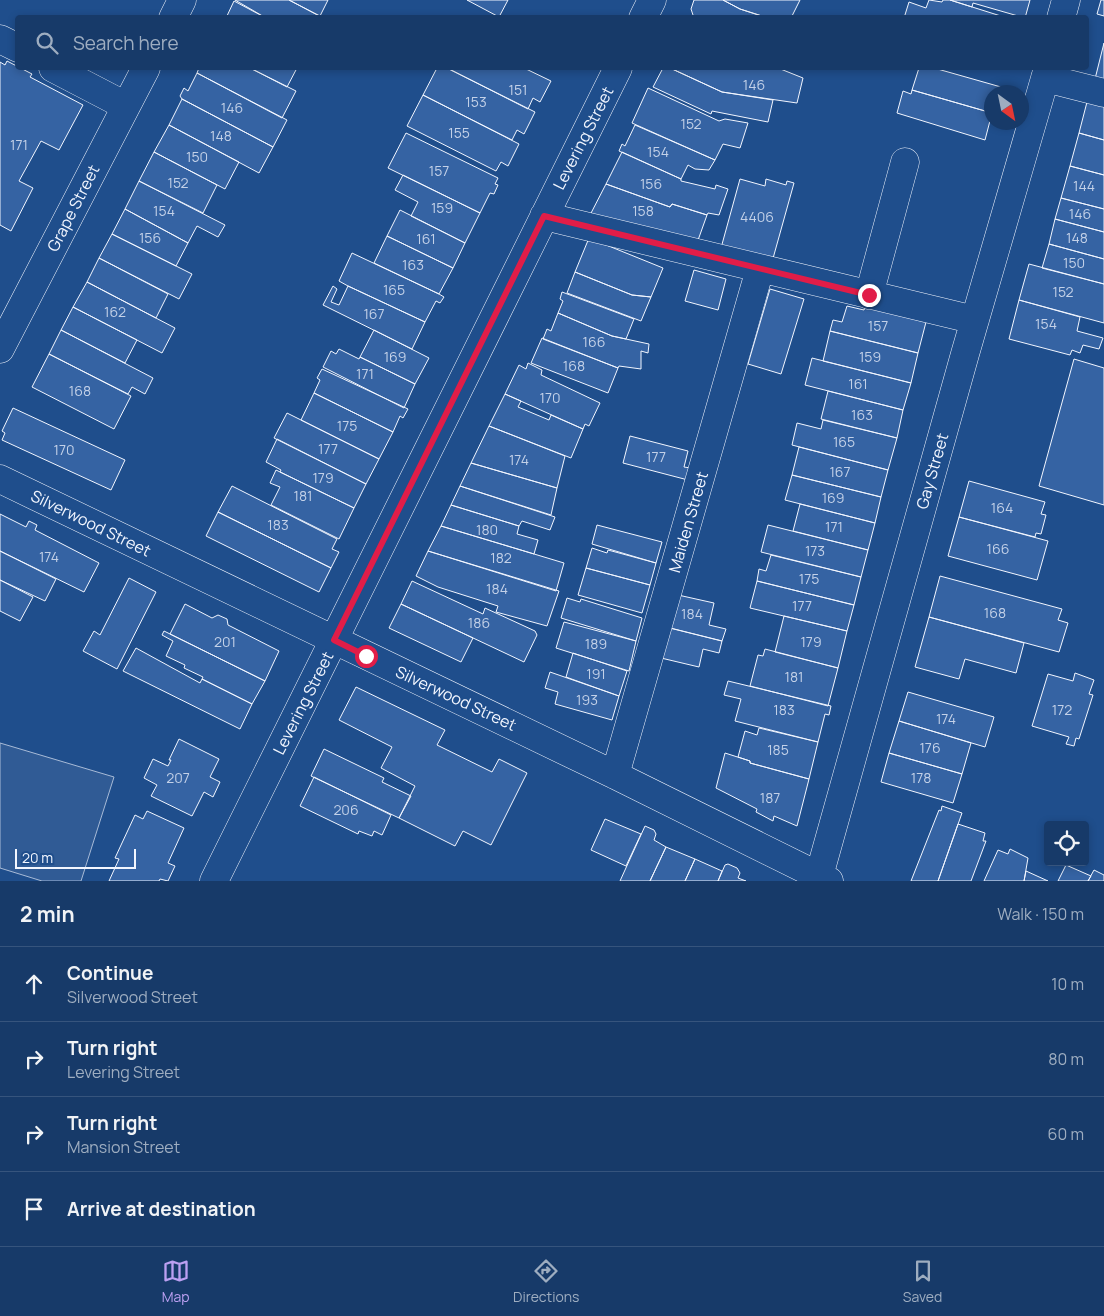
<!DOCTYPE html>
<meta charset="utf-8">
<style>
body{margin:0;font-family:Manrope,sans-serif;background:#20416f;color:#f1f3f6}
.controls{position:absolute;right:15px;bottom:15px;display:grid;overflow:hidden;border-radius:5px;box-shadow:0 2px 8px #0003}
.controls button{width:45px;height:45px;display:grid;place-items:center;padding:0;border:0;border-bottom:1px solid #36547d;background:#173a69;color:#f1f3f6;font:25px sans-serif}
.compass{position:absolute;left:984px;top:85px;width:45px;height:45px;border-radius:50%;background:#173a69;box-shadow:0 2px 8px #0003;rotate:147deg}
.scale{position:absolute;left:15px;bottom:12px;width:121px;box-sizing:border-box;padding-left:5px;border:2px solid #f2f6ff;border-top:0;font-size:14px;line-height:18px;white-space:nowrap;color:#f2f6ff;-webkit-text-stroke:4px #1f4e8c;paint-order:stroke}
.stop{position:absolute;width:15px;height:15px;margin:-11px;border:4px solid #e11d48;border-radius:50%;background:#fff}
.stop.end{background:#e11d48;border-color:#fff;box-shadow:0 1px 5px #0008}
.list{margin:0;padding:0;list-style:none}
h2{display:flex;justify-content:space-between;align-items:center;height:65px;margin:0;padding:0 20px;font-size:21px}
h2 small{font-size:16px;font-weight:400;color:#9eadc0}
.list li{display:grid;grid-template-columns:32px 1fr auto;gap:15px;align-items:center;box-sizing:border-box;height:75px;padding:0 20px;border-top:1px solid #36547d}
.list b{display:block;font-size:19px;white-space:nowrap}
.list p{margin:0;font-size:16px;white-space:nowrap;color:#9eadc0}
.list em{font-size:16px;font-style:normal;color:#9eadc0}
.icon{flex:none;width:28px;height:28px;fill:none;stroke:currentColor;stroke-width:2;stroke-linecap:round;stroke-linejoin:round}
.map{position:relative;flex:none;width:1104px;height:881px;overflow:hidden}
.search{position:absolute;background:#173a69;box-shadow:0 2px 8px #0003;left:15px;right:15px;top:15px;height:55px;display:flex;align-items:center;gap:12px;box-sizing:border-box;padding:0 18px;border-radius:5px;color:#9eadc0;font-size:19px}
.sheet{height:365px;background:#173a69}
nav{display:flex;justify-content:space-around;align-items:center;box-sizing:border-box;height:70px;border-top:1px solid #36547d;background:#173a69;font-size:14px;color:#9eadc0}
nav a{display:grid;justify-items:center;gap:2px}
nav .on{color:#bca0f2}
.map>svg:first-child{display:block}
</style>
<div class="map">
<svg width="1104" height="881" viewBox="0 0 1104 881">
<rect width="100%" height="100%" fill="#1f4e8c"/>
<path fill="#305b95" stroke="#a8bbd7" d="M 0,743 L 114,777 L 81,881 L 42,881 L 0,868 Z"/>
<path fill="#3563a3" stroke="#f2f6ff" d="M 235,0 L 289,0 L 323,18 L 266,18 Z
M 289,0 L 328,0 L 320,16 Z
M 467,0 L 508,0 L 499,17 Z
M 694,0 L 723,0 L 740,9 L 768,18 L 691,18 L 693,15 L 691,9 Z
M 723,0 L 800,0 L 791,18 L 768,18 L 740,9 Z
M 929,0 L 942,2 L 943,0 L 950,0 L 1004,17 L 904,18 L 909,2 L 926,8 Z
M 950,0 L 1030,0 L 1025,18 L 973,3 L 972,7 Z
M 1101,0 L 1104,0 L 1104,16 L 1097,14 Z
M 234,1 L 266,18 L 226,18 Z
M 1104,43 L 1104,81 L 1095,79 Z
M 7,61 L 32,74 L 30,77 L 83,105 L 59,150 L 41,141 L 19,181 L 33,188 L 11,231 L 0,225 L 0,62 L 5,65 Z
M 199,68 L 250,68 L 296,91 L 282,118 L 197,73 Z
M 250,68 L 297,68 L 287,87 Z
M 437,68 L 447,68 L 535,112 L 524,134 L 517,130 L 512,140 L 423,95 Z
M 447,68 L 524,68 L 551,81 L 540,102 L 533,98 L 528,109 Z
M 663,68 L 670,68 L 722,92 L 773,100 L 768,122 L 712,111 L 711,114 L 653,87 Z
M 670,68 L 778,68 L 803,78 L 797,103 L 722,92 Z
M 919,68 L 934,68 L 1001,87 L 1000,92 L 992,92 L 992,113 L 912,90 Z
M 197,73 L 287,120 L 273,147 L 182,99 L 180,96 L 184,88 L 188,91 Z
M 648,88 L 719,121 L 725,119 L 748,123 L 740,148 L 723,144 L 715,160 L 632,123 Z
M 912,90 L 992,113 L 985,140 L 897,113 L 903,91 L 911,94 Z
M 423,95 L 519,144 L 508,166 L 501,162 L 496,171 L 407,126 Z
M 182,99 L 273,147 L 259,173 L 169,125 Z
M 1087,102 L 1104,106 L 1104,140 L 1079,133 Z
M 169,125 L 239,162 L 225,189 L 154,152 Z
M 635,125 L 715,160 L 709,170 L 695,169 L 688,165 L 681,179 L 619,151 L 622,144 L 625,146 Z
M 406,133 L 498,178 L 495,184 L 498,185 L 494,194 L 490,193 L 480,213 L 388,168 Z
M 1079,133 L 1104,140 L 1104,175 L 1070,166 Z
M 154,152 L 217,185 L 203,213 L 139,181 Z
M 622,152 L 681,179 L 681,181 L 715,189 L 716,185 L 728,189 L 719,215 L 708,213 L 707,215 L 672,204 L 670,207 L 606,184 Z
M 1070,166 L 1104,175 L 1104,209 L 1061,198 Z
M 403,175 L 480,213 L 465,243 L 411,216 L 418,202 L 395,190 Z
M 740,179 L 765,186 L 766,179 L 786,185 L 787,181 L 794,183 L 772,262 L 721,248 Z
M 139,181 L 225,225 L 218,237 L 197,226 L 188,243 L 125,209 Z
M 606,184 L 670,207 L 672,204 L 707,215 L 697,243 L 589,217 Z
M 1061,198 L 1104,209 L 1104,232 L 1055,219 Z
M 125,209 L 188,243 L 176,266 L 112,234 Z
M 400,210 L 465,243 L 453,268 L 387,236 Z
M 1055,219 L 1104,232 L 1104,259 L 1049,244 Z
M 112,234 L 192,274 L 179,299 L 99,258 Z
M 387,236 L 453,268 L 439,294 L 374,263 Z
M 589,238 L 663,268 L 651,297 L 632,295 L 575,272 Z
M 1049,244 L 1104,259 L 1104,284 L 1042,268 Z
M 352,253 L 439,294 L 444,297 L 440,303 L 436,301 L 425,322 L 348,286 L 339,281 Z
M 99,258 L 168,294 L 156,318 L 87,282 Z
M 1029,264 L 1104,284 L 1104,323 L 1019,300 Z
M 694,270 L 726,279 L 718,310 L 685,301 Z
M 575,272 L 632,295 L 651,297 L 641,321 L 567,293 Z
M 87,282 L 175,328 L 162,353 L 73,307 Z
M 333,286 L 337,289 L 331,302 L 339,305 L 348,286 L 425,322 L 412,349 L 323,305 Z
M 770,289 L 804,299 L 781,374 L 748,364 Z
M 562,292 L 634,319 L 626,339 L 612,336 L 558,313 L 563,301 L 560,299 Z
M 1019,300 L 1080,317 L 1077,331 L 1103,338 L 1099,349 L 1083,345 L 1080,353 L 1072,350 L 1070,355 L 1009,339 Z
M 847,306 L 864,310 L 865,307 L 926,322 L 918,353 L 830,331 L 833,320 L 842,322 Z
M 73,307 L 137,340 L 125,363 L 61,330 Z
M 558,313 L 612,336 L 649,344 L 648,353 L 641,351 L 641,369 L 619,366 L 618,368 L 543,339 L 547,329 L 551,331 Z
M 61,330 L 153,378 L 145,394 L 132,387 L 128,394 L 49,354 Z
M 374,330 L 429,358 L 415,384 L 360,357 Z
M 830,331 L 918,353 L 911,383 L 823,361 Z
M 542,338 L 618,368 L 608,393 L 531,363 Z
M 339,349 L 359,359 L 360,357 L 415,384 L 404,408 L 323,367 L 331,351 L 336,354 Z
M 49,354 L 131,396 L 114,429 L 32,387 Z
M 812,358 L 911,383 L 903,410 L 805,385 Z
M 1074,359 L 1104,368 L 1104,505 L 1039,486 Z
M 528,363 L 542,370 L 541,375 L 600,403 L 589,426 L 585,424 L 583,429 L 505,394 L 519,365 L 526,369 Z
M 322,369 L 408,409 L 403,418 L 400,416 L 393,432 L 314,393 L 320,380 L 317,378 Z
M 828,391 L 903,410 L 897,438 L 821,419 Z
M 314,393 L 393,432 L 379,459 L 301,420 Z
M 505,394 L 521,401 L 518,407 L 549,420 L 551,415 L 583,429 L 571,458 L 489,426 Z
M 13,408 L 125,460 L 111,490 L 2,440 L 5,433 L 2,431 Z
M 287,413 L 379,459 L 366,484 L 274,438 Z
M 823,420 L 897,438 L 888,470 L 792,445 L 797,423 L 821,429 Z
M 489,426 L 565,456 L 557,488 L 471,463 Z
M 630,436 L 688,451 L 684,467 L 691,468 L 688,480 L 623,463 Z
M 277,439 L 366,484 L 354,508 L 280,472 L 281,470 L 266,462 Z
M 799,447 L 888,470 L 881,497 L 792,475 Z
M 471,463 L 557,488 L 551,515 L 460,486 Z
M 276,470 L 354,508 L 339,539 L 271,505 L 280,487 L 270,483 Z
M 792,475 L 881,497 L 875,523 L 785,500 Z
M 969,481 L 1045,502 L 1041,514 L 1046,515 L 1041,534 L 1036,533 L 1035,537 L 959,517 Z
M 232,486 L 337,539 L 332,549 L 339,552 L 331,568 L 218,512 Z
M 460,486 L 555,517 L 550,530 L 522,521 L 519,526 L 451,505 Z
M 800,504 L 875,523 L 868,550 L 793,531 Z
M 451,505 L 519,526 L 517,534 L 538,540 L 534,554 L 441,526 Z
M 218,512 L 331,568 L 319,592 L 206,536 Z
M 0,514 L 26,527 L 29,521 L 37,525 L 35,530 L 99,563 L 84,592 L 0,551 Z
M 959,517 L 1048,541 L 1037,580 L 948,556 Z
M 597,525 L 662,542 L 656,563 L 592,544 Z
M 768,525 L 868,550 L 861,577 L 761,552 Z
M 441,526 L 564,563 L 556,591 L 428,551 Z
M 592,548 L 607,553 L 608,550 L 656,563 L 650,585 L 586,568 Z
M 0,551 L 56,579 L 45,601 L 0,580 Z
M 428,551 L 559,591 L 547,626 L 496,612 L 498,606 L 438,587 L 416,576 Z
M 771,555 L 861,577 L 854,605 L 757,581 L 759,569 L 766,571 Z
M 586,568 L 650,585 L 642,613 L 578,595 Z
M 940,576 L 1062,609 L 1058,620 L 1068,623 L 1059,652 L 929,617 Z
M 129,578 L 156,592 L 117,669 L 83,651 L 94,631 L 100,635 Z
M 0,580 L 33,597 L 20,621 L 0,611 Z
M 412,581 L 483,614 L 485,608 L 535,631 L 537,635 L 524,662 L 401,604 Z
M 757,581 L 854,605 L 847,631 L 750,608 Z
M 678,595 L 714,603 L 709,625 L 726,629 L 722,641 L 670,628 Z
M 567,598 L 580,602 L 581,599 L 642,618 L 636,641 L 561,618 Z
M 185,604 L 212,618 L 218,615 L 227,619 L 228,625 L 279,651 L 265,681 L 170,634 Z
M 401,604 L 473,638 L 461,662 L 389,628 Z
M 784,616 L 847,631 L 838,668 L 775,652 Z
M 929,617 L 1024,643 L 1016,673 L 965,659 L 959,679 L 915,667 Z
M 564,622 L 636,641 L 629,671 L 556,648 Z
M 670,628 L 722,641 L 719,653 L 703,649 L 699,667 L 661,658 Z
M 164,631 L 265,681 L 252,704 L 202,679 L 203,677 L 184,668 L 185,665 L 166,656 L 173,641 L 162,635 Z
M 136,648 L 200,683 L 202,679 L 252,704 L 240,729 L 123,671 Z
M 765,649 L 838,668 L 828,706 L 750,686 L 758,655 L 763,656 Z
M 573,653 L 627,671 L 619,696 L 566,677 Z
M 550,672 L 619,696 L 612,720 L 555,704 L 558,692 L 545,688 Z
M 1075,673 L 1094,680 L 1089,694 L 1093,695 L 1079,739 L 1076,738 L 1074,746 L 1066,744 L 1069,737 L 1032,726 L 1048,674 L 1073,681 Z
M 728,681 L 831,706 L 829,715 L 825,714 L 818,742 L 735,721 L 741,699 L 724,695 Z
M 356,687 L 445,730 L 437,745 L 492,772 L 499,759 L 527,773 L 491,845 L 463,831 L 455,846 L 399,818 L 415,786 L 381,768 L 392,747 L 339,720 Z
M 908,692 L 994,717 L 985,747 L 899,721 Z
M 899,721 L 971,743 L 962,774 L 889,753 Z
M 759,728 L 818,742 L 809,779 L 750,763 L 750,761 L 738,757 L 745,731 L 757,735 Z
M 179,739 L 219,759 L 210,777 L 220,782 L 213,797 L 204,792 L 192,816 L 151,796 L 157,785 L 144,778 L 153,759 L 168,766 L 171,760 L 169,760 Z
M 324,749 L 384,778 L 382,782 L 411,796 L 399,818 L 311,776 Z
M 725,753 L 750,761 L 750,763 L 809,779 L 797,826 L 774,816 L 773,821 L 756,812 L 757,809 L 716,788 Z
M 889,753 L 962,774 L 953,803 L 881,782 Z
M 314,777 L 391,815 L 382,835 L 374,831 L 372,836 L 359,831 L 358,834 L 300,806 Z
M 942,806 L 962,813 L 938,881 L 911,881 L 939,810 L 941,811 Z
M 147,811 L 184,828 L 168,863 L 175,866 L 168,881 L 160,879 L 159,881 L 109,881 L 119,859 L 115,858 L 135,815 L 143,819 Z
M 605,819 L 641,834 L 626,866 L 591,850 Z
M 958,824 L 985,833 L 983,841 L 986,841 L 971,881 L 938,881 Z
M 645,826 L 654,830 L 656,834 L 654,840 L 666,847 L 650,881 L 620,881 Z
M 666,847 L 695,859 L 685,881 L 650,881 Z
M 1010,849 L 1028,858 L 1024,881 L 984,881 L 998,850 L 1008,854 Z
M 695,859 L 722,871 L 718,881 L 685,881 Z
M 728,864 L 737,868 L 740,873 L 738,878 L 746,881 L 718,881 L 725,865 Z
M 1066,865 L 1091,876 L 1088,881 L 1058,881 Z
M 1094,870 L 1104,875 L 1104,881 L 1088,881 Z
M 1026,871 L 1048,881 L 1024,881 Z"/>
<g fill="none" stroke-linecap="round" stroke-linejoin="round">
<g stroke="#f2f6ff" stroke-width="29">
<path id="minor" d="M 173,18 L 182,0
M 643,18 L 652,0
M 1061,18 L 1066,0
M 0,39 L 18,48
M 53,68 L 126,106
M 1045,78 L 1104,93
M 544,216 L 975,320
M 869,295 L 905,162
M 0,349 L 146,68
M 0,479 L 615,775 L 829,881
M 615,775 L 760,269
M 819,876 L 965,354 L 1048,68
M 214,881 L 618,68"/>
</g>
<use href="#minor" stroke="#1f4e8c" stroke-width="28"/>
</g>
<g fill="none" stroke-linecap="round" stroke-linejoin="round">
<path stroke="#e11d48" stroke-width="6" d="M 366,656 L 334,640 L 544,216 L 869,295"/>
</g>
<g text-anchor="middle" stroke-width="4" stroke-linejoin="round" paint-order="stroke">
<g font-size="14" fill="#c3d1e8">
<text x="754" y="90">146</text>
<text x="518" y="95">151</text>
<text x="476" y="107">153</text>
<text x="232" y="113">146</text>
<text x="691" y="129">152</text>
<text x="459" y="138">155</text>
<text x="221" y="141">148</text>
<text x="19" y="150">171</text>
<text x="658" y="157">154</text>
<text x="197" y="162">150</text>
<text x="439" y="176">157</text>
<text x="178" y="188">152</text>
<text x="651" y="189">156</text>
<text x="1084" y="191">144</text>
<text x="442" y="213">159</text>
<text x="164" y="216">154</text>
<text x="643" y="216">158</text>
<text x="1080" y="219">146</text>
<text x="757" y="222">4406</text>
<text x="150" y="243">156</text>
<text x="1077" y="243">148</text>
<text x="426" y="244">161</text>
<text x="1074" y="268">150</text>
<text x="413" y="270">163</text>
<text x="394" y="295">165</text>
<text x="1063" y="297">152</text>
<text x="115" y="317">162</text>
<text x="374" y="319">167</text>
<text x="1046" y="329">154</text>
<text x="878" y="331">157</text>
<text x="594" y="347">166</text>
<text x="395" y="362">169</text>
<text x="870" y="362">159</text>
<text x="574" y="371">168</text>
<text x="365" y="379">171</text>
<text x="858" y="389">161</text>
<text x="80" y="396">168</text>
<text x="550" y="403">170</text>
<text x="862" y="420">163</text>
<text x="347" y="431">175</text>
<text x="844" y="447">165</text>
<text x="328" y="454">177</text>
<text x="64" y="455">170</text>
<text x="656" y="462">177</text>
<text x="519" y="465">174</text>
<text x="840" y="477">167</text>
<text x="323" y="483">179</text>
<text x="303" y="501">181</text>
<text x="833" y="503">169</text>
<text x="1002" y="513">164</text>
<text x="278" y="530">183</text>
<text x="834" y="532">171</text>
<text x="487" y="535">180</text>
<text x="998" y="554">166</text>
<text x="815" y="556">173</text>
<text x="49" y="562">174</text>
<text x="501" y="563">182</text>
<text x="809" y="584">175</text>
<text x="497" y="594">184</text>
<text x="802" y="611">177</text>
<text x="995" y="618">168</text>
<text x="692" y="619">184</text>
<text x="479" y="628">186</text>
<text x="225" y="647">201</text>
<text x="811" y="647">179</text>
<text x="596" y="649">189</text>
<text x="596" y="679">191</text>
<text x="794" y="682">181</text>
<text x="587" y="705">193</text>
<text x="784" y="715">183</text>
<text x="1062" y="715">172</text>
<text x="946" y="724">174</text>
<text x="930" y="753">176</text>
<text x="778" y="755">185</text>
<text x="178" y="783">207</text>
<text x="921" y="783">178</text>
<text x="770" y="803">187</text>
<text x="346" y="815">206</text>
</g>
<g font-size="16" fill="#f2f6ff" stroke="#1f4e8c">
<text transform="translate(583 138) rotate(-63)" y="6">Levering Street</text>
<text transform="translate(73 208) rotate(-63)" y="6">Grape Street</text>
<text transform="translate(932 471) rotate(-74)" y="6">Gay Street</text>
<text transform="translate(688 522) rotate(-74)" y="6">Maiden Street</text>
<text transform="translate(91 523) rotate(26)" y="6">Silverwood Street</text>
<text transform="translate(456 698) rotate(25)" y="6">Silverwood Street</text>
<text transform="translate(303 703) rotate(-63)" y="6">Levering Street</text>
</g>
</g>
</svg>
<div class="controls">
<button><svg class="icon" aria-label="locate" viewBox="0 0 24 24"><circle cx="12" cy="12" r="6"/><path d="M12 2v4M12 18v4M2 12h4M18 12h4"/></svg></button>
</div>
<svg class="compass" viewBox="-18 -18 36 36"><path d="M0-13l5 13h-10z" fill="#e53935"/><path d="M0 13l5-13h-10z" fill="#9eadc0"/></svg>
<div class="scale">20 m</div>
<div class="stop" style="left:366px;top:656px"></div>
<div class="stop end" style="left:869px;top:295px"></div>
<div class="search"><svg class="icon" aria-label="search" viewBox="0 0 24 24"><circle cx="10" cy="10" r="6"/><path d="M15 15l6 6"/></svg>Search here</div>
</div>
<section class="sheet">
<h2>2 min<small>Walk · 150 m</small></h2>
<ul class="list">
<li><svg class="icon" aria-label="ahead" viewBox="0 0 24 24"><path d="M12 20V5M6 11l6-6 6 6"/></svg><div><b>Continue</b><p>Silverwood Street</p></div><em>10 m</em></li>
<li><svg class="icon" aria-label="right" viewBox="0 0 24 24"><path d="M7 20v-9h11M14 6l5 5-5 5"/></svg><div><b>Turn right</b><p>Levering Street</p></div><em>80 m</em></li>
<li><svg class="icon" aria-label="right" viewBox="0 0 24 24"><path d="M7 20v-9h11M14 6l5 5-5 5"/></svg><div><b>Turn right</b><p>Mansion Street</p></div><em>60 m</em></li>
<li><svg class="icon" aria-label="arrive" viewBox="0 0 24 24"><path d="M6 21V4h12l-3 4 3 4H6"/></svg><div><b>Arrive at destination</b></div></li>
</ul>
</section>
<nav>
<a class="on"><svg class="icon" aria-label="map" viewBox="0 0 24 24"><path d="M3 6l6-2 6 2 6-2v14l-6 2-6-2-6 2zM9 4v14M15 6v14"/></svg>Map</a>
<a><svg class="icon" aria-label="directions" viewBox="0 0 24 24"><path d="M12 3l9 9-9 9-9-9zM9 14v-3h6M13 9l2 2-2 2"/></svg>Directions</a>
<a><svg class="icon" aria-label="saved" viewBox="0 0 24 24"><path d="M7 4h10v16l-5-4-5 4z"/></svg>Saved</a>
</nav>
